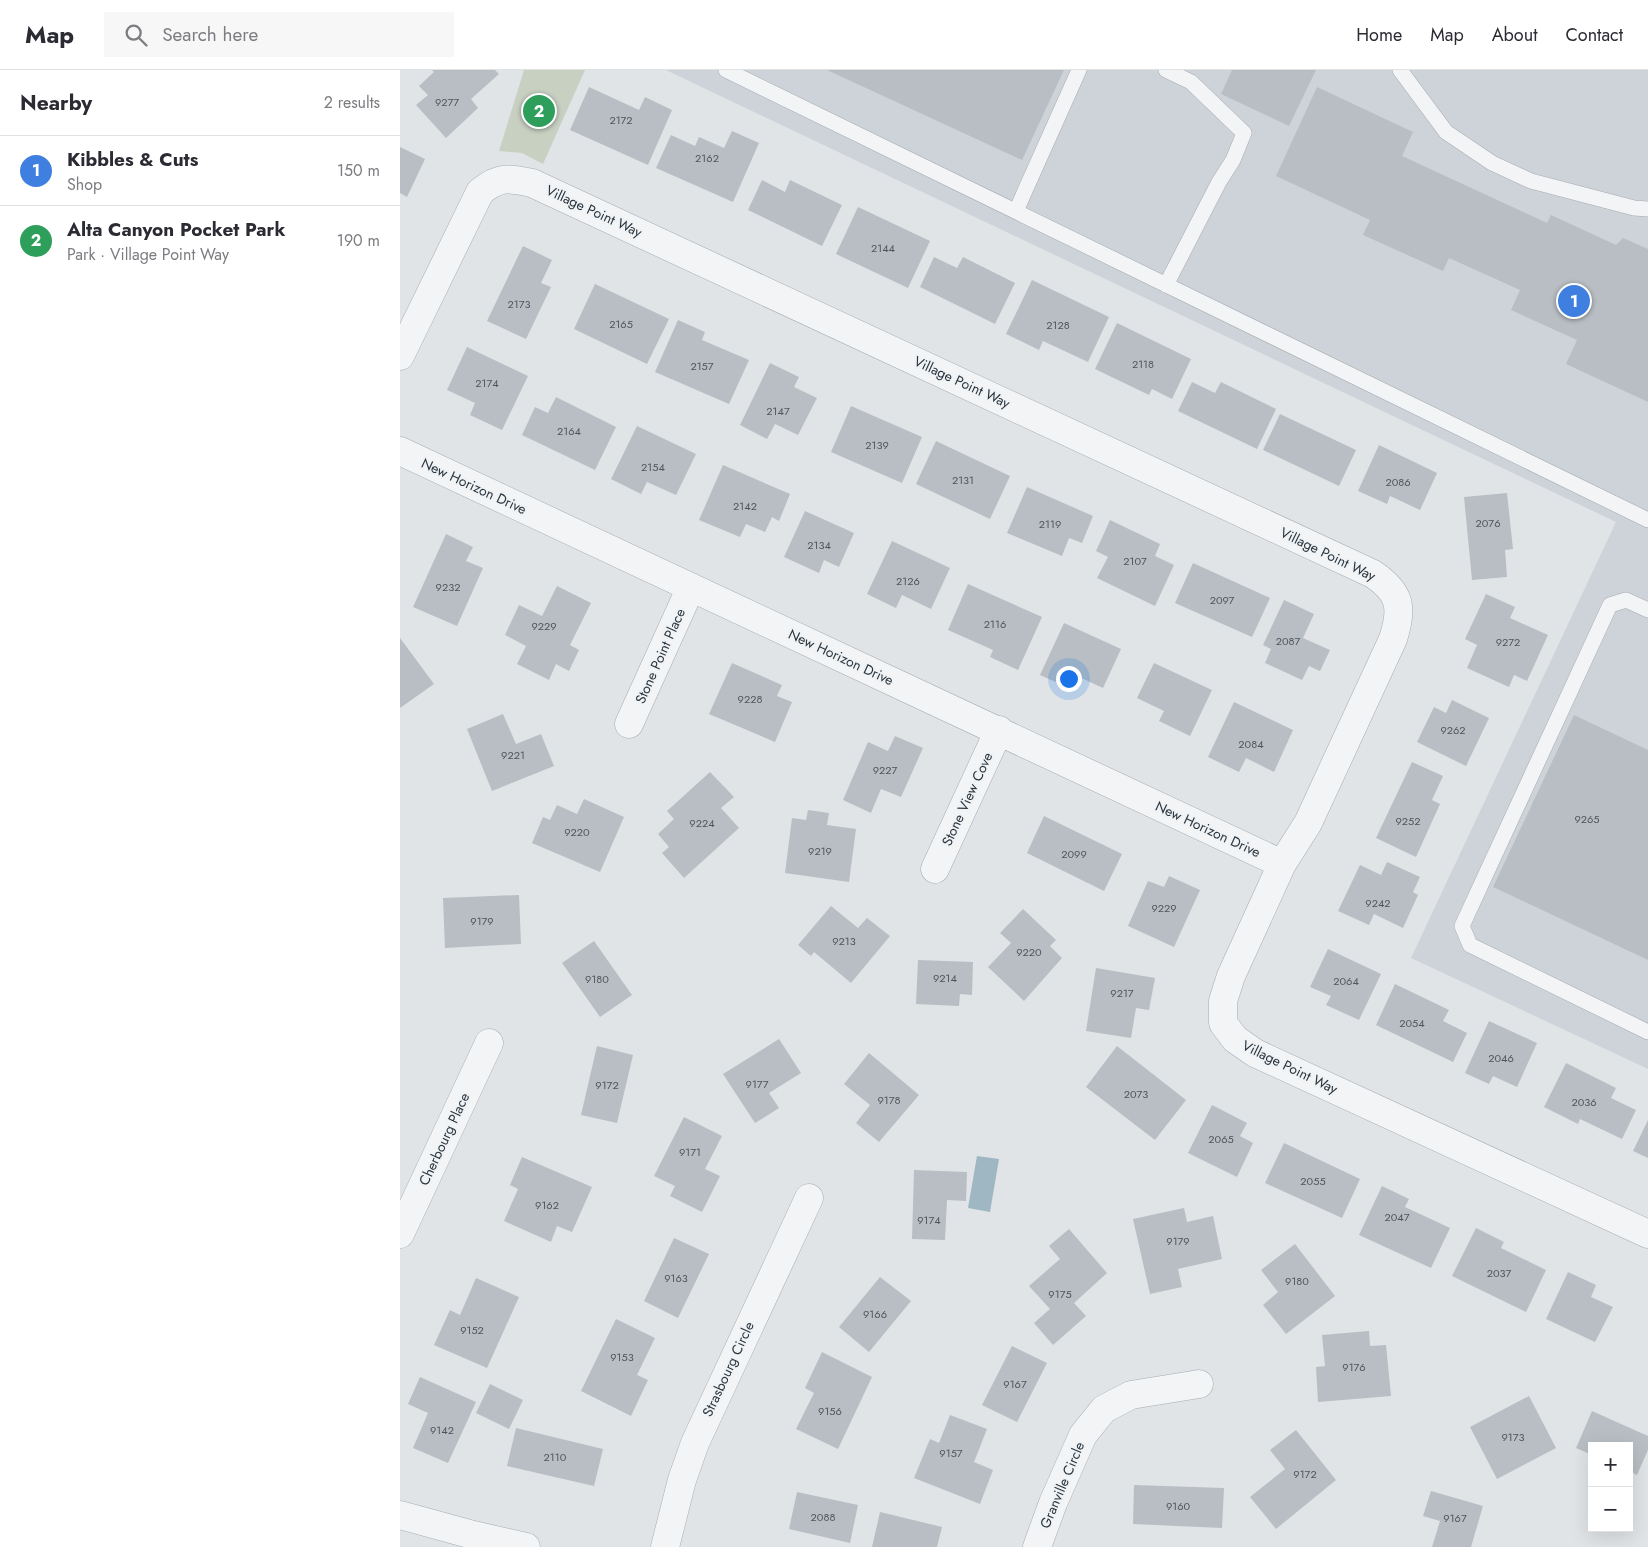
<!DOCTYPE html>
<meta charset="utf-8">
<style>
body{margin:0;font-family:Jost,sans-serif;background:#f7f7f7;color:#2b2b33}
.controls{position:absolute;right:15px;bottom:15px;display:grid;overflow:hidden;border-radius:0px;box-shadow:0 5px 20px #0002}
.controls button{width:45px;height:45px;display:grid;place-items:center;padding:0;border:0;border-bottom:1px solid #e1e1e2;background:#fff;color:#2b2b33;font:25px sans-serif}
.you{position:absolute;left:668px;top:608px;width:18px;height:18px;margin:-12px;border:4px solid #fff;border-radius:50%;background:#1a73e8;box-shadow:0 0 0 8px #1a73e833}
.badge{display:grid;place-items:center;width:32px;height:32px;border-radius:50%;background:#ea580c;color:#fff;font-size:16px;font-weight:700}
.pin{position:absolute;translate:-50% -50%;border:2px solid #fff;box-shadow:0 1px 5px #0006}
.list{margin:0;padding:0;list-style:none}
h2{display:flex;justify-content:space-between;align-items:center;height:65px;margin:0;padding:0 20px;font-size:21px}
h2 small{font-size:16px;font-weight:400;color:#7c7c81}
.list li{display:grid;grid-template-columns:32px 1fr auto;gap:15px;align-items:center;box-sizing:border-box;height:70px;padding:0 20px;border-top:1px solid #e1e1e2}
.list b{display:block;font-size:19px;white-space:nowrap}
.list p{margin:0;font-size:16px;white-space:nowrap;color:#7c7c81}
.list em{font-size:16px;font-style:normal;color:#7c7c81}
.icon{flex:none;width:28px;height:28px;fill:none;stroke:currentColor;stroke-width:2;stroke-linecap:round;stroke-linejoin:round}
.map{position:relative;flex:none;width:1248px;height:1477px;overflow:hidden}
header{display:flex;align-items:center;gap:30px;box-sizing:border-box;height:70px;padding:0 25px;background:#fff;border-bottom:1px solid #e1e1e2}
header strong{font-size:24px}
nav{display:flex;gap:28px;margin-inline-start:auto;font-size:18px}
.search{width:350px;height:45px;background:#f7f7f7;display:flex;align-items:center;gap:12px;box-sizing:border-box;padding:0 18px;border-radius:0px;color:#7c7c81;font-size:19px}
main{display:flex}
aside{flex:1;background:#fff}
.map>svg:first-child{display:block}
</style>
<header>
<strong>Map</strong>
<div class="search"><svg class="icon" aria-label="search" viewBox="0 0 24 24"><circle cx="10" cy="10" r="6"/><path d="M15 15l6 6"/></svg>Search here</div>
<nav><a>Home</a><a>Map</a><a>About</a><a>Contact</a></nav>
</header>
<main>
<aside>
<h2>Nearby<small>2 results</small></h2>
<ul class="list">
<li><span class="badge" style="background:#3f7fe0">1</span><div><b>Kibbles &amp; Cuts</b><p>Shop</p></div><em>150 m</em></li>
<li><span class="badge" style="background:#2e9e5b">2</span><div><b>Alta Canyon Pocket Park</b><p>Park · Village Point Way</p></div><em>190 m</em></li>
</ul>
</aside>
<div class="map">
<svg width="1248" height="1477" viewBox="0 0 1248 1477">
<rect width="100%" height="100%" fill="#e0e4e7"/>
<path fill="#ced3d9" d="M 266,0 L 1248,0 L 1248,999 L 1011,888 L 1216,452 Z"/>
<path fill="#c8d0c2" d="M 124,0 L 185,0 L 143,94 L 122,83 L 99,81 Z"/>
<path fill="#9fb6c3" d="M 577,1086 L 599,1089 L 590,1142 L 568,1138 Z"/>
<path fill="#b8bec3" d="M 32,0 L 95,0 L 99,4 L 71,29 L 78,38 L 46,68 L 16,35 L 28,25 L 19,16 L 34,2 Z
M 427,0 L 664,0 L 622,90 Z
M 832,0 L 916,0 L 889,56 L 821,24 Z
M 189,17 L 239,40 L 245,27 L 272,40 L 248,95 L 170,60 Z
M 917,17 L 1013,62 L 1002,86 L 1147,153 L 1151,145 L 1216,175 L 1223,168 L 1248,179 L 1248,332 L 1166,294 L 1177,270 L 1111,240 L 1120,220 L 1049,188 L 1043,201 L 963,165 L 970,150 L 876,106 Z
M 332,61 L 359,73 L 333,132 L 256,98 L 271,65 L 295,76 L 299,67 L 324,78 Z
M 0,77 L 25,89 L 7,127 L 0,123 Z
M 362,110 L 385,122 L 390,110 L 442,135 L 422,176 L 348,140 Z
M 458,137 L 530,171 L 508,218 L 436,184 Z
M 123,176 L 152,190 L 141,213 L 151,217 L 126,269 L 87,251 Z
M 534,187 L 557,198 L 563,187 L 615,213 L 595,254 L 520,217 Z
M 632,210 L 709,247 L 688,292 L 643,271 L 639,280 L 606,264 Z
M 195,214 L 269,249 L 247,294 L 174,259 Z
M 278,250 L 305,262 L 302,270 L 349,290 L 329,334 L 255,302 Z
M 717,253 L 791,289 L 772,329 L 752,319 L 749,325 L 695,299 Z
M 67,277 L 128,306 L 102,360 L 70,345 L 75,333 L 47,320 Z
M 370,293 L 399,307 L 394,317 L 417,328 L 398,365 L 375,354 L 367,369 L 340,355 Z
M 792,312 L 815,323 L 821,312 L 876,339 L 857,379 L 778,341 Z
M 156,327 L 216,357 L 195,400 L 122,365 L 135,337 L 148,343 Z
M 451,336 L 522,367 L 502,413 L 431,382 Z
M 880,344 L 956,380 L 939,416 L 863,380 Z
M 237,356 L 296,384 L 276,425 L 247,412 L 241,424 L 211,409 Z
M 536,371 L 610,406 L 590,449 L 516,414 Z
M 979,375 L 1037,403 L 1020,440 L 990,426 L 987,434 L 958,421 Z
M 323,395 L 390,424 L 379,451 L 372,447 L 365,462 L 346,454 L 340,467 L 299,450 Z
M 627,417 L 693,446 L 682,473 L 669,468 L 662,486 L 607,463 Z
M 1107,423 L 1113,479 L 1105,480 L 1107,507 L 1072,510 L 1064,427 Z
M 405,441 L 454,463 L 439,497 L 424,490 L 419,503 L 384,487 Z
M 710,450 L 760,474 L 755,486 L 774,495 L 755,536 L 697,508 L 708,487 L 696,481 Z
M 46,464 L 73,477 L 66,491 L 83,498 L 57,556 L 13,537 Z
M 492,471 L 550,498 L 531,539 L 502,525 L 496,538 L 467,524 Z
M 793,493 L 870,528 L 852,567 L 775,533 Z
M 568,514 L 642,547 L 618,600 L 590,587 L 593,580 L 548,560 Z
M 157,516 L 191,533 L 170,575 L 179,580 L 169,601 L 156,594 L 149,610 L 117,594 L 126,576 L 105,565 L 119,535 L 142,546 Z
M 1086,524 L 1115,537 L 1110,548 L 1148,565 L 1127,611 L 1114,605 L 1109,617 L 1067,598 L 1077,575 L 1065,569 Z
M 884,530 L 914,544 L 903,568 L 930,580 L 920,601 L 909,596 L 902,610 L 865,593 L 871,579 L 863,575 Z
M 664,553 L 721,579 L 703,618 L 675,605 L 669,618 L 640,605 Z
M 0,568 L 34,614 L 0,638 Z
M 332,593 L 382,615 L 377,626 L 392,632 L 375,672 L 309,644 Z
M 754,593 L 812,620 L 790,666 L 759,651 L 764,641 L 737,628 Z
M 1052,630 L 1089,648 L 1066,696 L 1017,672 L 1034,637 L 1046,643 Z
M 834,632 L 893,660 L 874,702 L 846,688 L 839,702 L 808,687 Z
M 103,644 L 116,674 L 141,664 L 154,696 L 92,721 L 67,659 Z
M 1174,645 L 1248,680 L 1248,890 L 1093,817 Z
M 495,666 L 523,678 L 501,727 L 481,719 L 471,743 L 443,730 L 468,672 L 488,681 Z
M 1012,692 L 1043,706 L 1032,730 L 1040,734 L 1016,787 L 976,768 Z
M 310,702 L 334,727 L 321,738 L 339,758 L 284,808 L 262,783 L 269,777 L 258,764 L 274,749 L 267,741 Z
M 184,729 L 224,747 L 200,802 L 132,773 L 143,747 L 150,750 L 157,735 L 177,744 Z
M 408,740 L 429,743 L 427,755 L 456,759 L 449,812 L 385,803 L 392,748 L 406,750 Z
M 644,746 L 722,784 L 704,821 L 627,783 Z
M 987,792 L 1020,807 L 1013,822 L 1018,825 L 1003,858 L 974,844 L 969,855 L 938,841 L 960,795 L 981,805 Z
M 769,806 L 800,820 L 774,877 L 728,856 L 748,811 L 764,817 Z
M 119,825 L 121,874 L 45,878 L 43,828 Z
M 431,836 L 458,858 L 467,848 L 490,866 L 451,913 L 414,882 L 411,886 L 398,875 Z
M 623,839 L 656,870 L 650,876 L 662,888 L 624,931 L 588,897 L 611,873 L 600,863 Z
M 194,871 L 232,925 L 200,947 L 162,893 Z
M 928,879 L 981,904 L 959,950 L 926,935 L 931,926 L 910,917 Z
M 518,890 L 573,892 L 572,925 L 560,924 L 559,936 L 516,934 Z
M 696,898 L 755,908 L 749,940 L 736,938 L 731,968 L 686,961 Z
M 995,914 L 1049,940 L 1043,951 L 1067,963 L 1053,992 L 976,955 Z
M 1089,951 L 1137,973 L 1117,1017 L 1093,1006 L 1089,1014 L 1065,1003 Z
M 379,969 L 401,1003 L 369,1023 L 379,1038 L 355,1053 L 323,1004 Z
M 197,976 L 233,985 L 217,1053 L 181,1045 Z
M 717,976 L 786,1030 L 755,1070 L 686,1017 Z
M 469,983 L 519,1025 L 479,1072 L 456,1053 L 470,1035 L 444,1014 Z
M 1166,993 L 1216,1018 L 1211,1028 L 1236,1040 L 1222,1069 L 1180,1049 L 1178,1054 L 1144,1037 Z
M 812,1035 L 847,1053 L 840,1066 L 853,1073 L 837,1107 L 788,1083 Z
M 284,1047 L 322,1066 L 305,1099 L 320,1106 L 302,1142 L 270,1126 L 275,1116 L 254,1106 Z
M 1248,1050 L 1248,1088 L 1233,1081 Z
M 884,1073 L 960,1109 L 942,1148 L 865,1113 Z
M 122,1087 L 192,1117 L 172,1162 L 157,1156 L 151,1172 L 104,1151 L 118,1119 L 110,1115 Z
M 514,1100 L 567,1102 L 566,1131 L 547,1130 L 545,1170 L 512,1169 Z
M 982,1116 L 1009,1129 L 1005,1137 L 1050,1158 L 1031,1198 L 959,1165 Z
M 784,1138 L 787,1152 L 813,1146 L 822,1189 L 778,1199 L 782,1217 L 750,1224 L 733,1149 Z
M 1076,1158 L 1104,1172 L 1101,1178 L 1146,1200 L 1126,1242 L 1052,1206 Z
M 669,1159 L 707,1203 L 674,1233 L 686,1246 L 653,1275 L 634,1253 L 650,1239 L 629,1216 L 660,1189 L 649,1176 Z
M 274,1168 L 309,1184 L 278,1248 L 244,1231 Z
M 895,1174 L 935,1226 L 886,1264 L 863,1235 L 878,1222 L 861,1200 Z
M 1168,1202 L 1196,1215 L 1191,1227 L 1213,1237 L 1195,1272 L 1146,1249 Z
M 480,1207 L 511,1231 L 469,1282 L 439,1257 Z
M 76,1208 L 119,1227 L 87,1298 L 34,1275 L 50,1240 L 60,1245 Z
M 216,1249 L 255,1268 L 237,1305 L 248,1310 L 231,1346 L 181,1321 Z
M 969,1261 L 970,1276 L 986,1275 L 991,1326 L 918,1332 L 916,1297 L 925,1296 L 922,1265 Z
M 612,1276 L 647,1293 L 617,1352 L 582,1335 Z
M 422,1282 L 472,1307 L 438,1379 L 396,1359 L 414,1323 L 405,1318 Z
M 20,1307 L 76,1332 L 48,1393 L 13,1378 L 28,1343 L 8,1334 Z
M 90,1314 L 123,1330 L 109,1359 L 76,1343 Z
M 1129,1326 L 1156,1378 L 1097,1409 L 1070,1357 Z
M 1192,1341 L 1248,1366 L 1248,1380 L 1237,1405 L 1229,1401 L 1229,1376 L 1192,1376 L 1192,1385 L 1176,1378 Z
M 550,1345 L 587,1359 L 574,1392 L 593,1400 L 580,1434 L 514,1408 L 530,1369 L 539,1373 Z
M 116,1358 L 203,1379 L 194,1416 L 107,1396 Z
M 896,1360 L 936,1410 L 876,1459 L 850,1427 L 885,1399 L 870,1380 Z
M 734,1415 L 824,1418 L 822,1458 L 733,1454 Z
M 1031,1421 L 1083,1436 L 1071,1477 L 1032,1477 L 1040,1451 L 1023,1446 Z
M 397,1422 L 458,1435 L 450,1473 L 389,1459 Z
M 480,1442 L 542,1457 L 537,1477 L 472,1477 Z"/>
<g fill="none" stroke-linecap="round" stroke-linejoin="round">
<g stroke="#a6acb1" stroke-width="16">
<path id="lane" d="M 326,0 L 1248,450
M 766,0 L 791,12 L 844,63 L 833,90 L 819,112 L 766,215
M 1000,0 L 1046,62 L 1092,93 L 1131,111 L 1234,138 L 1248,139
M 616,141 L 679,0
M 1248,540 L 1226,530 L 1210,535 L 1062,856 L 1070,875 L 1248,962"/>
</g>
<g stroke="#a6acb1" stroke-width="29">
<path id="street" d="M 0,286 L 80,122 C 99,106 109,108 132,113 L 973,504 C 1001,523 1003,538 993,569 L 908,753 L 882,794 L 831,906 L 823,931 L 823,953 L 835,969 L 855,983 L 1248,1164
M 0,381 L 882,794
M 229,654 L 291,517
M 535,799 L 599,660
M 0,1164 L 89,973
M 0,1445 L 73,1465 L 126,1477
M 265,1477 L 282,1410 L 295,1373 L 409,1128
M 637,1477 L 653,1433 L 683,1365 L 704,1339 L 731,1325 L 799,1314"/>
</g>
<use href="#lane" stroke="#f2f4f6" stroke-width="15"/>
<use href="#street" stroke="#f2f4f6" stroke-width="28"/>
</g>
<g text-anchor="middle" stroke-width="4" stroke-linejoin="round" paint-order="stroke">
<g font-size="11" fill="#4e565e">
<text x="47" y="36">9277</text>
<text x="221" y="54">2172</text>
<text x="307" y="92">2162</text>
<text x="483" y="182">2144</text>
<text x="119" y="238">2173</text>
<text x="221" y="258">2165</text>
<text x="658" y="259">2128</text>
<text x="743" y="298">2118</text>
<text x="302" y="300">2157</text>
<text x="87" y="317">2174</text>
<text x="378" y="345">2147</text>
<text x="169" y="365">2164</text>
<text x="477" y="379">2139</text>
<text x="253" y="401">2154</text>
<text x="563" y="414">2131</text>
<text x="998" y="416">2086</text>
<text x="345" y="440">2142</text>
<text x="1088" y="457">2076</text>
<text x="650" y="458">2119</text>
<text x="419" y="479">2134</text>
<text x="735" y="495">2107</text>
<text x="508" y="515">2126</text>
<text x="48" y="521">9232</text>
<text x="822" y="534">2097</text>
<text x="595" y="558">2116</text>
<text x="144" y="560">9229</text>
<text x="888" y="575">2087</text>
<text x="1108" y="576">9272</text>
<text x="350" y="633">9228</text>
<text x="1053" y="664">9262</text>
<text x="851" y="678">2084</text>
<text x="113" y="689">9221</text>
<text x="485" y="704">9227</text>
<text x="1187" y="753">9265</text>
<text x="1008" y="755">9252</text>
<text x="302" y="757">9224</text>
<text x="177" y="766">9220</text>
<text x="420" y="785">9219</text>
<text x="674" y="788">2099</text>
<text x="978" y="837">9242</text>
<text x="764" y="842">9229</text>
<text x="82" y="855">9179</text>
<text x="444" y="875">9213</text>
<text x="629" y="886">9220</text>
<text x="545" y="912">9214</text>
<text x="197" y="913">9180</text>
<text x="946" y="915">2064</text>
<text x="722" y="927">9217</text>
<text x="1012" y="957">2054</text>
<text x="1101" y="992">2046</text>
<text x="357" y="1018">9177</text>
<text x="207" y="1019">9172</text>
<text x="736" y="1028">2073</text>
<text x="489" y="1034">9178</text>
<text x="1184" y="1036">2036</text>
<text x="821" y="1073">2065</text>
<text x="290" y="1086">9171</text>
<text x="913" y="1115">2055</text>
<text x="147" y="1139">9162</text>
<text x="997" y="1151">2047</text>
<text x="529" y="1154">9174</text>
<text x="778" y="1175">9179</text>
<text x="1099" y="1207">2037</text>
<text x="276" y="1212">9163</text>
<text x="897" y="1215">9180</text>
<text x="660" y="1228">9175</text>
<text x="475" y="1248">9166</text>
<text x="72" y="1264">9152</text>
<text x="222" y="1291">9153</text>
<text x="954" y="1301">9176</text>
<text x="615" y="1318">9167</text>
<text x="430" y="1345">9156</text>
<text x="42" y="1364">9142</text>
<text x="1113" y="1371">9173</text>
<text x="551" y="1387">9157</text>
<text x="155" y="1391">2110</text>
<text x="905" y="1408">9172</text>
<text x="778" y="1440">9160</text>
<text x="423" y="1451">2088</text>
<text x="1055" y="1452">9167</text>
</g>
<g font-size="14" fill="#2b343d" stroke="#eff3f5">
<text transform="translate(194 141) rotate(25)" y="5">Village Point Way</text>
<text transform="translate(562 312) rotate(25)" y="5">Village Point Way</text>
<text transform="translate(74 416) rotate(25)" y="5">New Horizon Drive</text>
<text transform="translate(928 484) rotate(26)" y="5">Village Point Way</text>
<text transform="translate(260 586) rotate(-66)" y="5">Stone Point Place</text>
<text transform="translate(441 587) rotate(25)" y="5">New Horizon Drive</text>
<text transform="translate(567 729) rotate(-65)" y="5">Stone View Cove</text>
<text transform="translate(808 759) rotate(25)" y="5">New Horizon Drive</text>
<text transform="translate(890 997) rotate(26)" y="5">Village Point Way</text>
<text transform="translate(44 1069) rotate(-65)" y="5">Cherbourg Place</text>
<text transform="translate(328 1299) rotate(-65)" y="5">Strasbourg Circle</text>
<text transform="translate(662 1415) rotate(-67)" y="5">Granville Circle</text>
</g>
</g>
</svg>
<div class="controls">
<button>+</button>
<button>−</button>
</div>
<div class="you"></div>
<div class="pin badge" style="left:1174px;top:231px;background:#3f7fe0">1</div>
<div class="pin badge" style="left:139px;top:41px;background:#2e9e5b">2</div>
</div>
</main>
